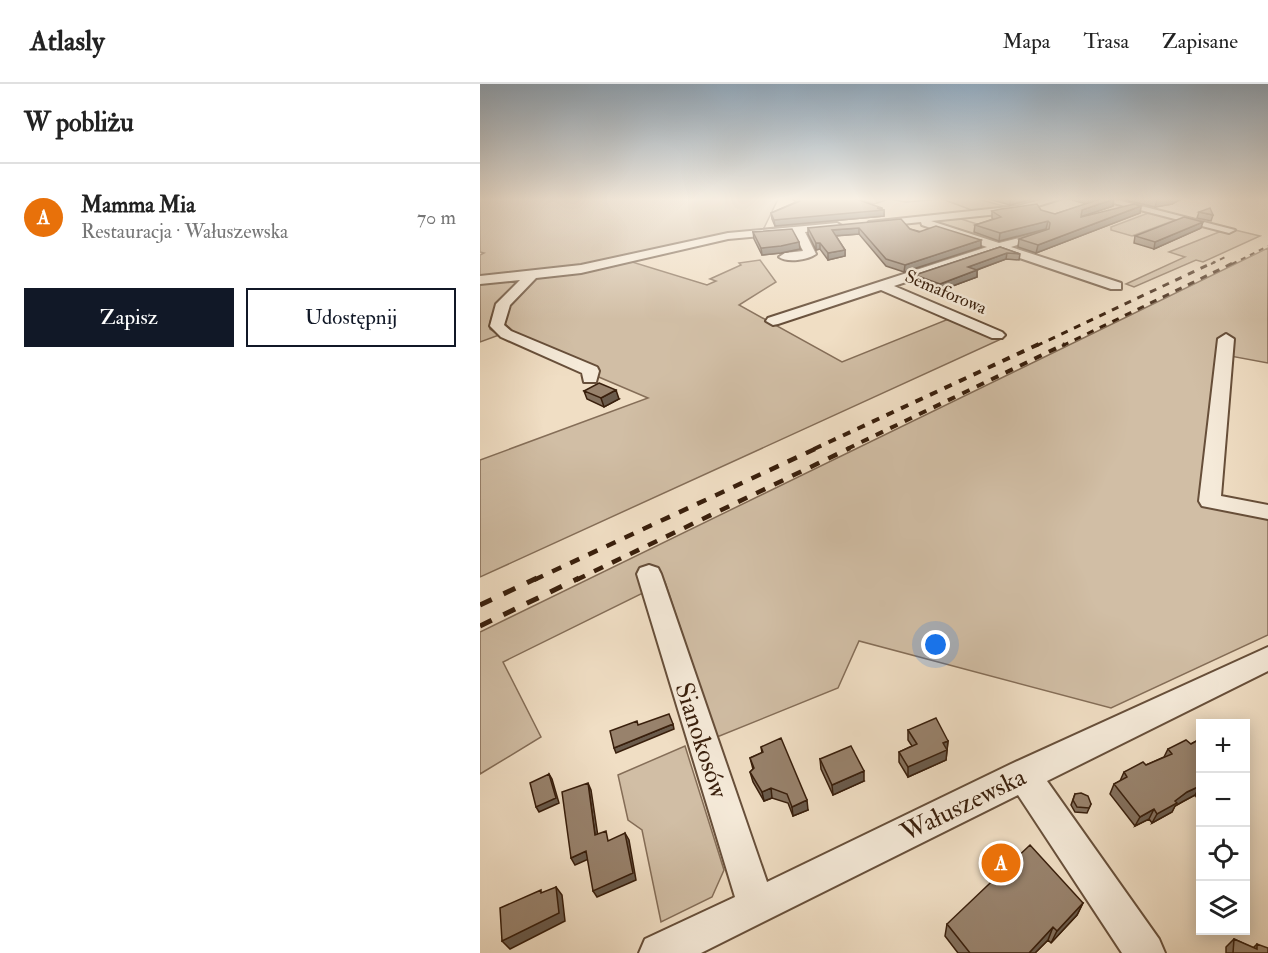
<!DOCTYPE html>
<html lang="pl">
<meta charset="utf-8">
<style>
body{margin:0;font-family:"IM FELL Double Pica",serif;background:#f6f6f6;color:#222}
.controls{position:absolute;right:18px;bottom:18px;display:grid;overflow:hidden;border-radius:0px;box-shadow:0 3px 15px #0003}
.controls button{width:54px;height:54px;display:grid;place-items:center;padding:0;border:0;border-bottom:2px solid #e0e0e0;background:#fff;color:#222;font:30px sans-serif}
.you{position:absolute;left:456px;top:561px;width:21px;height:21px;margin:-15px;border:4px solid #fff;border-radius:50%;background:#1a73e8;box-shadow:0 0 0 9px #1a73e833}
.badge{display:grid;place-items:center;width:39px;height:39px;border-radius:50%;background:#111827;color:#fff;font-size:20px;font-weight:700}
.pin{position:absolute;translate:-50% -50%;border:3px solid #fff;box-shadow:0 2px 6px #0006}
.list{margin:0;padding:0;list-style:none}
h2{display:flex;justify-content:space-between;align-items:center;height:78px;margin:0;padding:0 24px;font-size:26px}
h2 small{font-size:20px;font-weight:400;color:#767676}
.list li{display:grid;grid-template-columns:39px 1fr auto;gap:18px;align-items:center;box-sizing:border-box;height:108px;padding:0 24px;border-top:2px solid #e0e0e0}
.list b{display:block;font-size:22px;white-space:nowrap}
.list p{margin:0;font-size:20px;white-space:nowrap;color:#767676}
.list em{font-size:20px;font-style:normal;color:#767676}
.actions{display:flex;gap:12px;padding:18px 24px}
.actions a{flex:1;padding:14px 0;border:2px solid #111827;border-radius:0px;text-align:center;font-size:21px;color:#111827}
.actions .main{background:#111827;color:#fff}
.icon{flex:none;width:33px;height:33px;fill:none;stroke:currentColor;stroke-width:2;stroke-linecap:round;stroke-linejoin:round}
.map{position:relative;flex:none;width:788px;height:869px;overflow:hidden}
header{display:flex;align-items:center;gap:36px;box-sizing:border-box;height:84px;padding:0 30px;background:#fff;border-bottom:2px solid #e0e0e0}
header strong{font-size:28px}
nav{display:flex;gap:33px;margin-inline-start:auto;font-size:21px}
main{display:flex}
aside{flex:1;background:#fff}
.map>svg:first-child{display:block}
</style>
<header>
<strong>Atlasly</strong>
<nav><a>Mapa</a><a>Trasa</a><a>Zapisane</a></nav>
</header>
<main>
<aside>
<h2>W pobliżu<small></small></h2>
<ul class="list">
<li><span class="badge" style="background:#e8710a">A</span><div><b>Mamma Mia</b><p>Restauracja · Wałuszewska</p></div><em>70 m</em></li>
</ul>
<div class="actions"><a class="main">Zapisz</a><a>Udostępnij</a></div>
</aside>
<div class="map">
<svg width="788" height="869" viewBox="0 0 788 869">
<rect width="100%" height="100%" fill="#f0dec4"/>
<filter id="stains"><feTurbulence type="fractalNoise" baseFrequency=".00333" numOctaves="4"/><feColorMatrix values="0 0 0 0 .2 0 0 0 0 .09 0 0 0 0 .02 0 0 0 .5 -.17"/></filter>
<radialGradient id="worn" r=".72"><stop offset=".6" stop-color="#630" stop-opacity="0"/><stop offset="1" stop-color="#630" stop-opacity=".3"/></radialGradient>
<path fill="#d1bea5" stroke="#856e58" stroke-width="1.5" d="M 0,114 L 298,114 L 298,115 L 283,146 L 258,148 L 59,190 L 0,194 L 0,171 L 4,169 L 0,168 Z
M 376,114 L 494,114 L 531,124 L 497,128 L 462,115 L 426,118 L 409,115 L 394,120 Z
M 671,128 L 698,135 L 652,152 L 631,146 L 631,143 Z
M 478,134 L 541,154 L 521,161 L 448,137 Z
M 755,146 L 780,152 L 723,178 L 716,176 L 654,203 L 646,200 L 705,173 L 689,168 L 739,148 Z
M 788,164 L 788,279 L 750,272 L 752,253 L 741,252 L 723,422 L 788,435 L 788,551 L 631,624 L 379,557 L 358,604 L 237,653 L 185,498 L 23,578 L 61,653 L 0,690 L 0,548 Z
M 280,176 L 296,198 L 259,221 L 362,278 L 471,234 L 519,256 L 0,493 L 0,376 L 168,314 L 114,291 L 38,252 L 22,237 L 26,225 L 53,194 L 149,177 L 227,201 L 236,197 L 230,195 L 261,181 L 259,179 Z
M 42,194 C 29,209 8,224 10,245 L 19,251 L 0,258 L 0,199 Z
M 205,662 L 244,786 L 232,813 L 181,838 L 162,746 L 148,736 L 138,691 Z"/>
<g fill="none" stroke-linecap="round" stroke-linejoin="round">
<g stroke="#674f3a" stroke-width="4">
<path id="minor" d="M 568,114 L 583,114 L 539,128 L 451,137 L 519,159 L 567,147 L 567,151 L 531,163 L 641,199 L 641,205 L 631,205 L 519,167 L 414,202 L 522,248 L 525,251 L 522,254 L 512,254 L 401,206 L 298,240 L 293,241 L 286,237 L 288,234 L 507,163 L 442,141 L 441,138 L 393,143 L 388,140 L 389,138 L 538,122 Z
M 614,114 L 630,114 L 755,146 L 749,149 Z
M 357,139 L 362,142 L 361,144 L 325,148 L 336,170 C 328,176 307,179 299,173 L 305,169 L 323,167 L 314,149 L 248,155 L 101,189 L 56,194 L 30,221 L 24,241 L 31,247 L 117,283 L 119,287 L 116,298 L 104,298 L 102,289 L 21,253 L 10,242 L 16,220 L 40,196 L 0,200 L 0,192 L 101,181 L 248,149 Z
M 746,250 L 754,255 L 741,412 L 788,421 L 788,435 L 722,422 L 719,417 L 738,255 Z
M 169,481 L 178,484 L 181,490 L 287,798 L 531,680 L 788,563 L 788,587 L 567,697 L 679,855 L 685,869 L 642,869 L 538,711 L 221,869 L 159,869 L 165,855 L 255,813 L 157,490 L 160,484 Z"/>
</g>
<use href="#minor" fill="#f5ead9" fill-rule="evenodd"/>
<path stroke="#391f0c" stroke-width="2" stroke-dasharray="5 5" stroke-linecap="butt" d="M 731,180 L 745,173
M 752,180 L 788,162"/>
<path stroke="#391f0c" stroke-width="3" stroke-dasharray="7 7" stroke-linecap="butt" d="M 556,262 L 734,178
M 582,262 L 755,178"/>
<path stroke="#391f0c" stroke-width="4" stroke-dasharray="8 8" stroke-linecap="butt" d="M 334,365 L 559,260
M 367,365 L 585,260"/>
<path stroke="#391f0c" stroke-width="4.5" stroke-dasharray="10 10" stroke-linecap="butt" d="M 54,496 L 337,364
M 96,496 L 370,364"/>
<path stroke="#391f0c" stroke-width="5" stroke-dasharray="13 13" stroke-linecap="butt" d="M 0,521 L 57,494
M 0,542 L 99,494"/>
</g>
<path fill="#83705d" stroke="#391f0c" stroke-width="1.5" d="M 311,114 L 373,114 L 404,126 L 404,132 L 295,142 L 292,135 L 291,129 L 316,118 Z
M 505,114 L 556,114 L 530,121 Z
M 584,114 L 630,114 L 633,122 L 601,133 L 661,122 L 660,129 L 556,169 L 538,163 L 539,155 L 568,146 L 566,145 L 519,157 L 494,148 L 495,141 L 513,135 L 512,134 L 512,127 L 575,130 L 607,120 Z
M 638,114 L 703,114 L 692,120 L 675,123 Z
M 719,128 L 733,131 L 731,137 L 717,134 Z
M 328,144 L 430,145 L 501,163 L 424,188 L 406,182 L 379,150 L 356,152 L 365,166 L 365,172 L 348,176 L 340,165 L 336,166 L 328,150 Z
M 721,144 L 674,165 L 654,159 L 655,152 Z
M 273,148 L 320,165 L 301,169 L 282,171 L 274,155 Z
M 520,163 L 540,170 L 539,176 L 526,175 L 497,186 L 497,193 L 459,207 L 435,197 L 435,191 Z
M 104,307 L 139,315 L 124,323 L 107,315 Z
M 428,646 L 468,657 L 466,676 L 428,693 L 419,678 L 419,668 L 432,662 L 428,656 Z
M 720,655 L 720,712 L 717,714 L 715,711 L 702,718 L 695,722 L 692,728 L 672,739 L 669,735 L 655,742 L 630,710 L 634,700 L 640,697 L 644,688 L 666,681 L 684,673 L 688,665 L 711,660 Z
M 281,663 L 328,726 L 313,732 L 308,719 L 292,714 L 284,717 L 273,698 L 270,688 L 273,685 L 270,674 L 282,669 Z
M 340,675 L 384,697 L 353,711 L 341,685 Z
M 595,710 L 611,720 L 607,729 L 595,728 L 591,721 Z
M 603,819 L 597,831 L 571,859 L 568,856 L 555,869 L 478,869 L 465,852 L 467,840 Z
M 754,855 L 773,864 L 777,860 L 788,869 L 746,869 L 746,863 Z"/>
<path fill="#6a5b4c" stroke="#391f0c" stroke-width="1.5" d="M 530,114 L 556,114 L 530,121 Z
M 688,114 L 703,114 L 692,120 L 675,123 L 677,116 Z
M 634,115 L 633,122 L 600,133 L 602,126 Z
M 661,122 L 660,129 L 556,169 L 558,161 Z
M 397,124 L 402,124 L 402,126 L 404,126 L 404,132 L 295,142 L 294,136 Z
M 568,137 L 566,145 L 519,157 L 520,149 Z
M 723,138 L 721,144 L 674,165 L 675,158 Z
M 379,144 L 379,150 L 352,152 L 352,146 Z
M 501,156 L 501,163 L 424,188 L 425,181 Z
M 319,158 L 320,165 L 301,169 L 282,171 L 281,164 Z
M 336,159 L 340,159 L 340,165 L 336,166 Z
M 365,166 L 365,172 L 348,176 L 348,169 Z
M 527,169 L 526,175 L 488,189 L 488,183 Z
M 497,186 L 497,193 L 459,207 L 460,200 Z
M 136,306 L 139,315 L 124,323 L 121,314 Z
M 193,640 L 194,645 L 136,669 L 134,664 Z
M 468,657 L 466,676 L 428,693 L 428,683 L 463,659 Z
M 384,687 L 384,697 L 353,711 L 352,701 Z
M 69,690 L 72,695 L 79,719 L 59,728 L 56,723 Z
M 108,699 L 111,706 L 119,759 L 115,751 Z
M 720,702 L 715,711 L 702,718 L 695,722 L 692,728 L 672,739 L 677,730 L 707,708 Z
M 291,704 L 292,714 L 284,717 L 282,708 Z
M 327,716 L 328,726 L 313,732 L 312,723 Z
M 674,725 L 669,735 L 655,742 L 660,733 Z
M 145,749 L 149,756 L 156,796 L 117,813 L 113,807 Z
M 106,767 L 111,774 L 95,781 L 91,774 Z
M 76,803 L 82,811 L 85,837 L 30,865 L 22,857 Z
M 603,819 L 597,831 L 571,859 L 577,847 Z
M 573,843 L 568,856 L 555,869 L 549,869 Z"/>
<path fill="#98826c" stroke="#391f0c" stroke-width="1.5" d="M 317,114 L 373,114 L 402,124 L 397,124 L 404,126 L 294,136 L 291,129 L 320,117 Z
M 613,114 L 630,114 L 634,115 L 602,126 L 601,133 L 654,120 L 661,122 L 558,161 L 539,155 L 569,145 L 570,139 L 568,137 L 520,149 L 495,141 L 521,133 L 512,127 L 521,125 L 557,120 L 561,126 L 575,130 L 620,115 Z
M 668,114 L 688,114 L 677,116 Z
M 730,124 L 733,131 L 719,128 Z
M 704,133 L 723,138 L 675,158 L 655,152 Z
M 421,135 L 430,145 L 439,148 L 456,142 L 501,156 L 425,181 L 406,175 L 379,144 L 352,146 L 365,166 L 348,169 L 340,159 L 336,159 L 328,144 Z
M 312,145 L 319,158 L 301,162 L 281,164 L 273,148 Z
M 520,163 L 540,170 L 527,169 L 488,183 L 497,186 L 460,200 L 435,191 Z
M 119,299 L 136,306 L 121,314 L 104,307 Z
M 189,630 L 193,640 L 134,664 L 130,647 L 157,637 L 158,641 Z
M 456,634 L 468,657 L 463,659 L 467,666 L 428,683 L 419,668 L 437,660 L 428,646 Z
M 301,654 L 327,716 L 312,723 L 307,710 L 291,704 L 282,708 L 270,688 L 274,684 L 270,674 L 283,668 L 281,663 Z
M 720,655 L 720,702 L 707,708 L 695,717 L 697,719 L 677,730 L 674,725 L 660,733 L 634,700 L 647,693 L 644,688 L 663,678 L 666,681 L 692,670 L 688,665 L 706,656 L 711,660 Z
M 371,662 L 384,687 L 352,701 L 340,675 Z
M 69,690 L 76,714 L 56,723 L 50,699 Z
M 108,699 L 115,751 L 126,747 L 128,757 L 145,749 L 153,789 L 113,807 L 106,767 L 91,774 L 82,708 Z
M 601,709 L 608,712 L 611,720 L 609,724 L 597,723 L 593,716 L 595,710 Z
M 550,761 L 603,819 L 577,847 L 573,843 L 549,869 L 490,869 L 467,840 Z
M 76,803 L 79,829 L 22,857 L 20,824 L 61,806 L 61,809 Z
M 754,855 L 777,865 L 777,860 L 788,864 L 788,869 L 753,869 Z"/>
<linearGradient id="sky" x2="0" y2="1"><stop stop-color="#92abc0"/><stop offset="0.49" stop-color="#f8f0e4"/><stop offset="1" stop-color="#f8f0e4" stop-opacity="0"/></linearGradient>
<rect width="788" height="235" fill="url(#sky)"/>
<g text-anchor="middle" stroke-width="5" stroke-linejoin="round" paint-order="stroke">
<g font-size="18" fill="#391f0c" stroke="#f5ead9">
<text transform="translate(466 208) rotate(23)" y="6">Semaforowa</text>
</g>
<g font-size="26" fill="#391f0c" stroke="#f5ead9">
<text transform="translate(222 656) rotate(72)" y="9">Sianokosów</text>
<text transform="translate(483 720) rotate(-26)" y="9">Wałuszewska</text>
</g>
</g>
<rect width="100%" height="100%" filter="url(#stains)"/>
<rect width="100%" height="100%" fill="url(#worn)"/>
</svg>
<div class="controls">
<button>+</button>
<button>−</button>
<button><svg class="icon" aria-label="locate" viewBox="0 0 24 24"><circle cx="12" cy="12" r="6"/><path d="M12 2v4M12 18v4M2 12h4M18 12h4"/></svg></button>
<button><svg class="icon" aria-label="layers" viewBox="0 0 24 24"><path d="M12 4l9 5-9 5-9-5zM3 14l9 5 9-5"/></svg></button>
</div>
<div class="you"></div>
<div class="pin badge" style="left:521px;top:779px;background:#e8710a">A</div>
</div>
</main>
